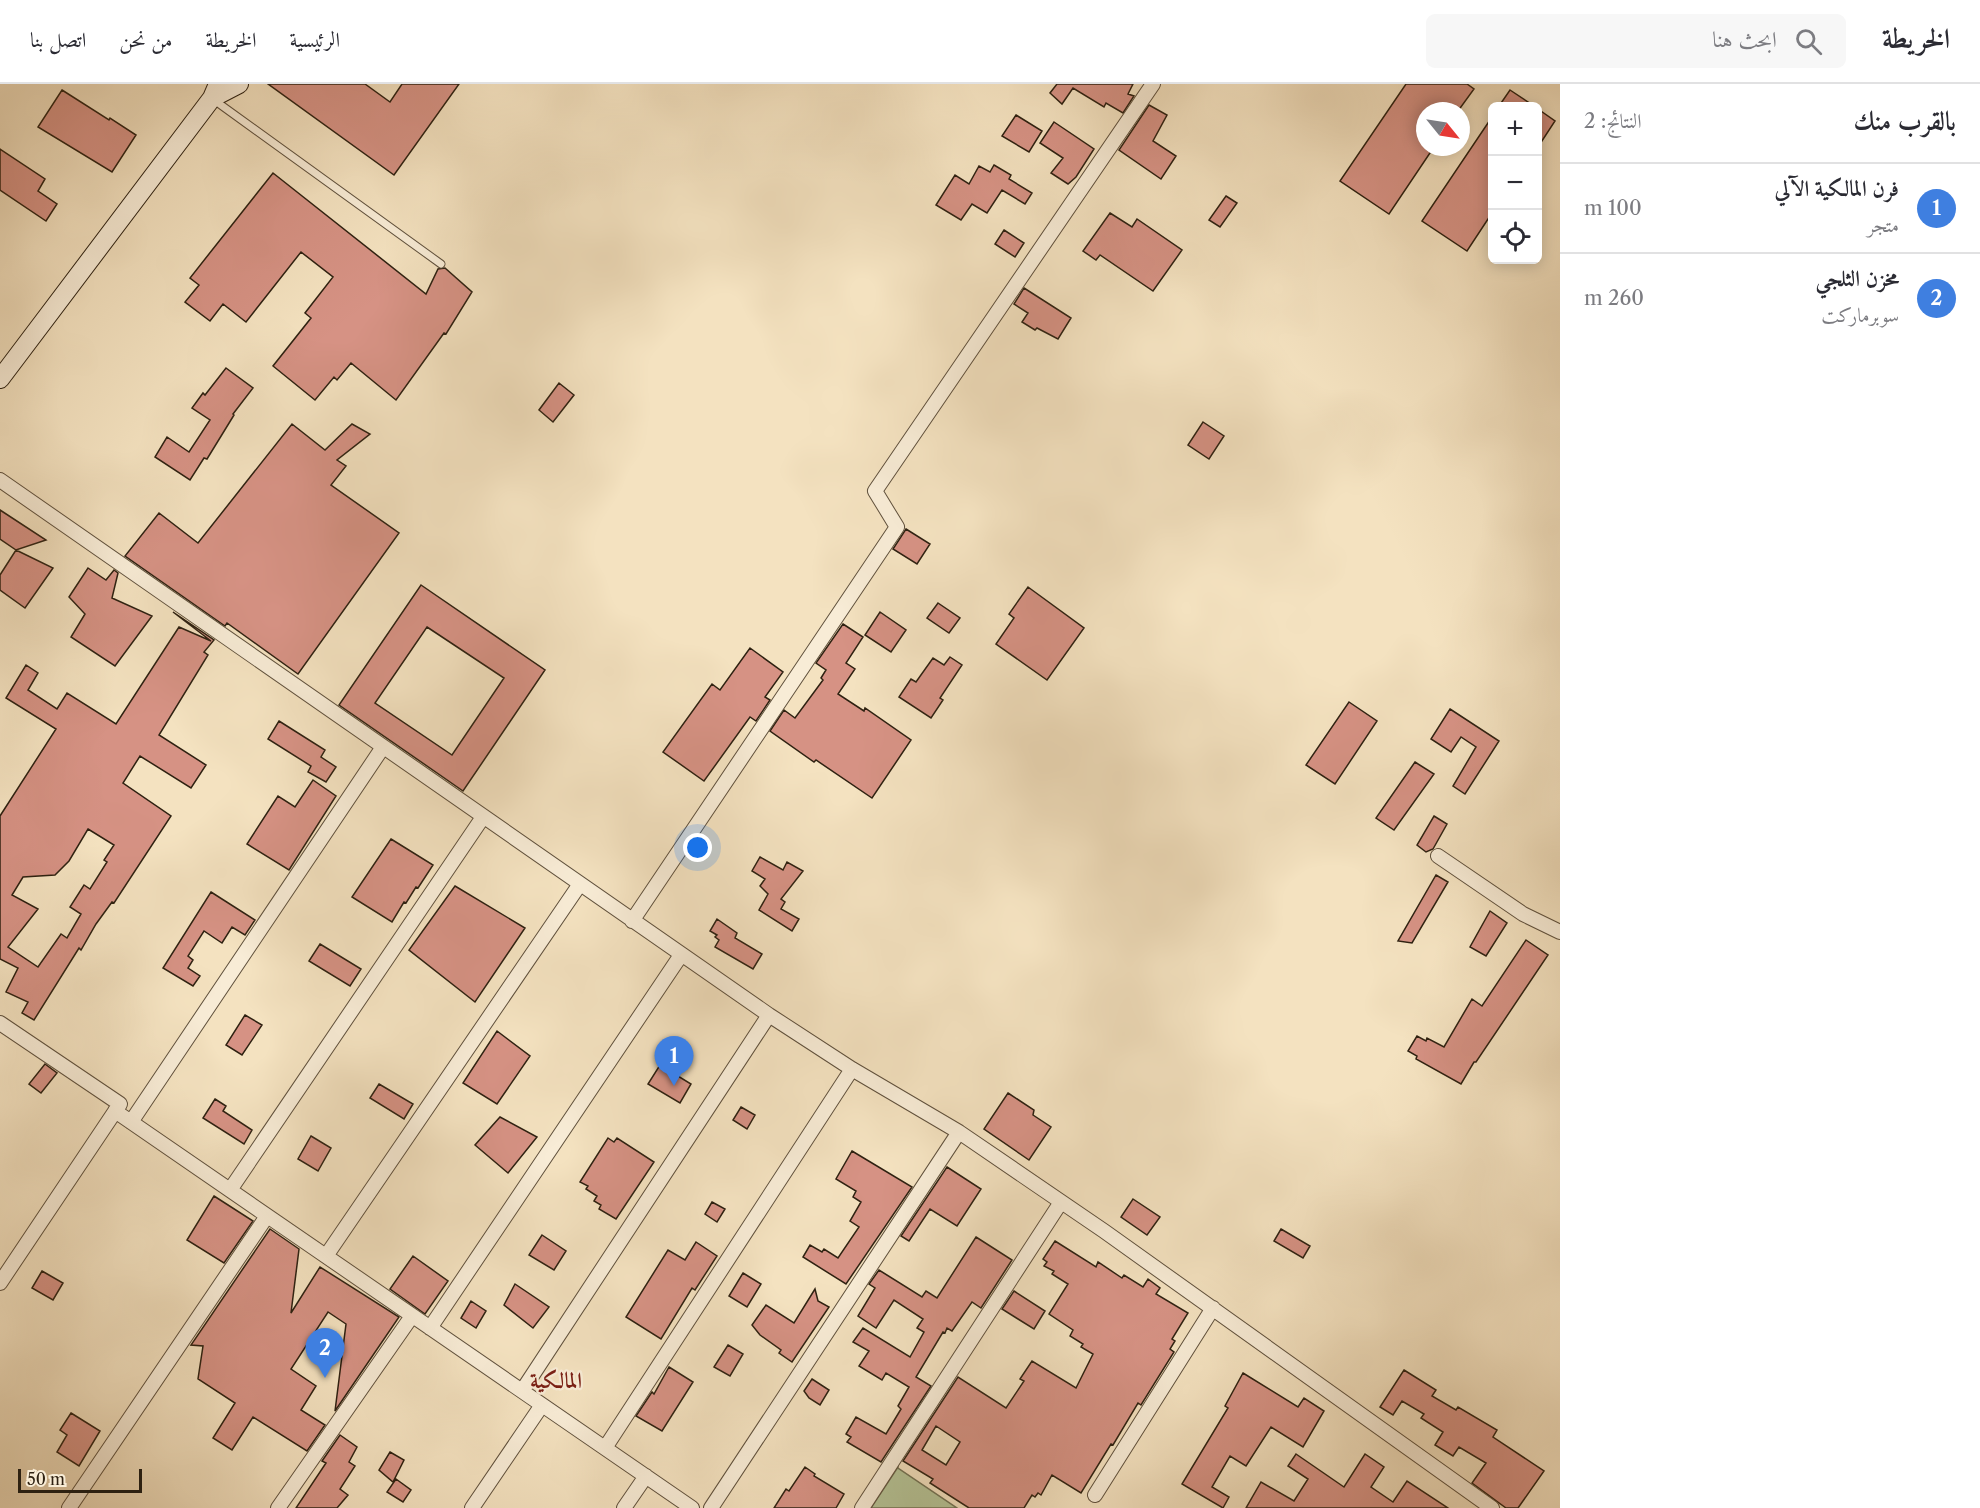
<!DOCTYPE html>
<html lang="ar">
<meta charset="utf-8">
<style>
body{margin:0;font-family:"Libre Caslon Text",Amiri,serif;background:#f7f7f7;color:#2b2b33;direction:rtl}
.controls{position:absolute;right:18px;top:18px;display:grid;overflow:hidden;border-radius:9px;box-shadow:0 3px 15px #0003}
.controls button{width:54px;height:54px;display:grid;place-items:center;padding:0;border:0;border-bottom:2px solid #e1e1e2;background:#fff;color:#2b2b33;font:30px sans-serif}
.compass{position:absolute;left:1416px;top:18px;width:54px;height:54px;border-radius:50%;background:#fff;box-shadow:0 3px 15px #0003;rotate:120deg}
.scale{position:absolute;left:18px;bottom:15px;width:124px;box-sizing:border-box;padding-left:6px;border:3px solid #2e2111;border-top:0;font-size:16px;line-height:21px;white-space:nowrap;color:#2e2111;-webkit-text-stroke:4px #f8ecd6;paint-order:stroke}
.you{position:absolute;left:698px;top:764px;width:21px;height:21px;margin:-15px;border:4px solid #fff;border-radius:50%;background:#1a73e8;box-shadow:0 0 0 9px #1a73e833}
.badge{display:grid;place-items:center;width:39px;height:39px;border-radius:50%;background:#8f2418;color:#fff;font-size:20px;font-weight:700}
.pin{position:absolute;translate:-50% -50px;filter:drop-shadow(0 2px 3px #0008)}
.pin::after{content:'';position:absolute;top:32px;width:21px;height:18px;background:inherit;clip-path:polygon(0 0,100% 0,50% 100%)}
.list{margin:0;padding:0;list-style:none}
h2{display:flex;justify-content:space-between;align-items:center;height:78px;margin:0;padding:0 24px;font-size:26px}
h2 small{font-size:20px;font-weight:400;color:#7c7c81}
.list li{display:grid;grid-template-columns:39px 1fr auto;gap:18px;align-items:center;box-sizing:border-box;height:90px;padding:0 24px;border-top:2px solid #e1e1e2}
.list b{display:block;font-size:22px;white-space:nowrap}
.list p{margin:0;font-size:20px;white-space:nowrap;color:#7c7c81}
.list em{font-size:20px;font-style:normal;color:#7c7c81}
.icon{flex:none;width:33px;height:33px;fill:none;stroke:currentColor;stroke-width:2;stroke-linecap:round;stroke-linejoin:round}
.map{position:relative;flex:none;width:1560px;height:1424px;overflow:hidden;direction:ltr}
header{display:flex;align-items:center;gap:36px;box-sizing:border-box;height:84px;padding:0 30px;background:#fff;border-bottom:2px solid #e1e1e2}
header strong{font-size:28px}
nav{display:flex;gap:33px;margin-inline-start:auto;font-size:21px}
.search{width:420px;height:54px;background:#f7f7f7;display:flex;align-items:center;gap:15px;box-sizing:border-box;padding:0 21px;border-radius:9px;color:#7c7c81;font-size:22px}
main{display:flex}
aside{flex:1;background:#fff}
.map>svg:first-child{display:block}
</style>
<header>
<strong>الخريطة</strong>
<div class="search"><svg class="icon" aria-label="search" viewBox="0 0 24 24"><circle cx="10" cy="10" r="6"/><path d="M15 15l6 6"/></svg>ابحث هنا</div>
<nav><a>الرئيسية</a><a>الخريطة</a><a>من نحن</a><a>اتصل بنا</a></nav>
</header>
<main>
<aside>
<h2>بالقرب منك<small>النتائج: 2</small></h2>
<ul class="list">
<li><span class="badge" style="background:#3f7fe0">1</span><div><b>فرن المالكية الآلي</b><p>متجر</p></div><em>100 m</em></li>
<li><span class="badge" style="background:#3f7fe0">2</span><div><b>مخزن الثلجي</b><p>سوبرماركت</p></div><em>260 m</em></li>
</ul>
</aside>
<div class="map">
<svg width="1560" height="1424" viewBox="0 0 1560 1424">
<rect width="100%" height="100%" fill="#f4e2c0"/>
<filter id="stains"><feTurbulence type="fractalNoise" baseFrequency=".00333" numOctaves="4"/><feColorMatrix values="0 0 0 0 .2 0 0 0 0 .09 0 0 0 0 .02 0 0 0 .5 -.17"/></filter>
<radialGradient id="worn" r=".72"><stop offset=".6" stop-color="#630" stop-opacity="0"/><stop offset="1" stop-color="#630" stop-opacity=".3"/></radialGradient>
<path fill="#b5c497" stroke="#727254" stroke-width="1.5" d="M 898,1383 L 898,1384 L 957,1424 L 871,1424 Z"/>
<path fill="#d69284" stroke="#2e2111" stroke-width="1.5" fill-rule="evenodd" d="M 268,0 L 365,0 L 390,18 L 402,0 L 459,0 L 394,91 Z
M 1057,0 L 1133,0 L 1128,10 L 1134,12 L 1123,29 L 1106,19 L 1104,23 L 1073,4 L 1062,20 L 1050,9 Z
M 1406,0 L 1467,0 L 1474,5 L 1458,27 L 1425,27 L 1425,63 L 1434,63 L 1389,130 L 1340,97 Z
M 62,6 L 109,36 L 110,34 L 136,51 L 112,88 L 38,43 Z
M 1510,6 L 1534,22 L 1499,22 Z
M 1149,21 L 1167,31 L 1153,57 L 1176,72 L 1161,95 L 1119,66 Z
M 1538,25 L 1555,37 L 1538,63 Z
M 1016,31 L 1042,47 L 1029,68 L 1002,52 Z
M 1492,33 L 1492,129 L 1467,167 L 1422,137 Z
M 1054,38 L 1094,65 L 1076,93 L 1068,100 L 1051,89 L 1063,74 L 1040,59 Z
M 0,65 L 45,95 L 38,107 L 57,120 L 46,137 L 0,106 Z
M 994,81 L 1011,91 L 1009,95 L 1032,109 L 1025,120 L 1002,106 L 987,129 L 972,120 L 961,136 L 936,121 L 955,91 L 969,100 L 979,82 L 990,88 Z
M 273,89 L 426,210 L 438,185 L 445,184 L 472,208 L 446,250 L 444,249 L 396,316 L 351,279 L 337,296 L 334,293 L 315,316 L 273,282 L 311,234 L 305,229 L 333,193 L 301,168 L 246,238 L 223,220 L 210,237 L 185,218 L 199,201 L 190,194 Z
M 1226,112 L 1237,119 L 1220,143 L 1209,136 Z
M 1110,129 L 1132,143 L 1137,135 L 1182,166 L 1153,207 L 1100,171 L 1096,176 L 1083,167 Z
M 1004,146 L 1024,159 L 1015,173 L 995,160 Z
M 1024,204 L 1071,234 L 1058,255 L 1037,244 L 1035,246 L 1022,238 L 1028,229 L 1014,220 Z
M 226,284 L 253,304 L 233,330 L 234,331 L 207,375 L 204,374 L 190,396 L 155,373 L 167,353 L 189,368 L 210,336 L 192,324 L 203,309 L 205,311 Z
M 559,299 L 574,311 L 553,338 L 539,326 Z
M 1203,338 L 1224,352 L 1209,375 L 1188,361 Z
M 292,340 L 325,366 L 352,340 L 370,350 L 337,376 L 346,382 L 331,401 L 399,449 L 298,590 L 227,539 L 225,542 L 125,472 L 159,429 L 198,459 Z
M 0,426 L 46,456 L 16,466 L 0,455 Z
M 906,445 L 930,460 L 917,480 L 893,465 Z
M 16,466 L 53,484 L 25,524 L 0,506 L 0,491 Z
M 88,484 L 106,496 L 114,486 L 118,489 L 112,514 L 152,532 L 115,582 L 71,553 L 85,530 L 69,513 Z
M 421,501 L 545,586 L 463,707 L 339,621 ZM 427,543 L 504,594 L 452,671 L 375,619 Z
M 1028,503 L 1084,544 L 1047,596 L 996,560 L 1014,534 L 1009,530 Z
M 938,519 L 960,534 L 949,549 L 927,534 Z
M 173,528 L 214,556 L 204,568 L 208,571 L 159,651 L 206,681 L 191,704 L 140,672 L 123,699 L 171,732 L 114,819 L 112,818 L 96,840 L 81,866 L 79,864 L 34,936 L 22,929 L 28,918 L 6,908 L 18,884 L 0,875 L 0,732 L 56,645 L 6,614 L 26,581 L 38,589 L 28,606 L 57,625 L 67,609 L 116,640 L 179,543 L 211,557 ZM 88,745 L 114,761 L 104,776 L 107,778 L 90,805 L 84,801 L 70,823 L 81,830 L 67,854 L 61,850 L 38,883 L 8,863 L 38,825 L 12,811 L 23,793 L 55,791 L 69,777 Z
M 880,528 L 906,546 L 891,568 L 865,551 Z
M 843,540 L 863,553 L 846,579 L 855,585 L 838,610 L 864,627 L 865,624 L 911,656 L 872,714 L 816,676 L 814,678 L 770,647 L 784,626 L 795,634 L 823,596 L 821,594 L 826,586 L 816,579 Z
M 750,564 L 783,588 L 765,613 L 770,616 L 756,637 L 750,633 L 704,697 L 663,668 L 712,600 L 720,606 Z
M 950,573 L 962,581 L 940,614 L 943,616 L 931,634 L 899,613 L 911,595 L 916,598 L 933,574 L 944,581 Z
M 1349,618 L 1377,637 L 1335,700 L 1306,681 Z
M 1450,625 L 1499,657 L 1465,710 L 1453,702 L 1476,663 L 1461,653 L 1451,668 L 1431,655 Z
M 279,637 L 325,666 L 321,673 L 336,683 L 326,698 L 308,688 L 311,682 L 268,655 Z
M 1415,678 L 1434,690 L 1394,746 L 1376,734 Z
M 313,696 L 336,712 L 289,786 L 247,760 L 278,712 L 295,723 Z
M 1434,732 L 1447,740 L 1433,765 L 1426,768 L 1417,761 Z
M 391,755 L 433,781 L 418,804 L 416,803 L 406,819 L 404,818 L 392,838 L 352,813 Z
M 760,773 L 783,786 L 787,778 L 803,787 L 781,815 L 785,818 L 781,825 L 799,835 L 792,847 L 759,826 L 768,810 L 760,802 L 765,795 L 752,787 Z
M 1436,791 L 1448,798 L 1412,859 L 1398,857 Z
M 455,802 L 525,844 L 475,918 L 409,866 Z
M 211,808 L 255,836 L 245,851 L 232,843 L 222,859 L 204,847 L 188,872 L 193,876 L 188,884 L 200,892 L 193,902 L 163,884 Z
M 1490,827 L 1507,839 L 1486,872 L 1470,863 Z
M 717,835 L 737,849 L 735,854 L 762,870 L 753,885 L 715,863 L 719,856 L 715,853 L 717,851 L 710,847 Z
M 1526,856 L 1548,871 L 1476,978 L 1474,978 L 1461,1000 L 1416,975 L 1417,972 L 1408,967 L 1417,952 L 1426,957 L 1427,954 L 1444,963 L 1472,915 L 1482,922 Z
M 320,860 L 361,885 L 350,902 L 309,877 Z
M 245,931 L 262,941 L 242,971 L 226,961 Z
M 497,947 L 530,972 L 497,1020 L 463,999 Z
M 45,980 L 57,989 L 41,1009 L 29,1000 Z
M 660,981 L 691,1000 L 680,1019 L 648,1000 Z
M 379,1000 L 413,1020 L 404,1035 L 370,1014 Z
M 1008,1009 L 1034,1026 L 1033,1031 L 1051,1043 L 1029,1076 L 984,1045 Z
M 215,1015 L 226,1022 L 223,1027 L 252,1046 L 244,1060 L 203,1034 Z
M 741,1023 L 755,1031 L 747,1045 L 733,1036 Z
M 500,1033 L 537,1053 L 508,1089 L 475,1061 Z
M 311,1052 L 331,1064 L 318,1087 L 298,1075 Z
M 608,1054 L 614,1058 L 617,1054 L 654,1078 L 616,1135 L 599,1125 L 601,1121 L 594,1117 L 597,1112 L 586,1105 L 588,1102 L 580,1098 Z
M 852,1067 L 912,1103 L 846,1200 L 803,1173 L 810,1161 L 822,1168 L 824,1165 L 838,1174 L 859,1143 L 850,1137 L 861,1118 L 853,1113 L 856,1107 L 836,1095 Z
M 947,1083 L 981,1105 L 957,1142 L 930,1125 L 909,1157 L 901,1152 Z
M 214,1112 L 253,1137 L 224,1179 L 187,1156 Z
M 1133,1115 L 1160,1133 L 1147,1151 L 1121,1133 Z
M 712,1118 L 725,1125 L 717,1138 L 705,1130 Z
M 270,1145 L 299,1165 L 291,1229 L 320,1183 L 399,1233 L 335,1327 L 346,1240 L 328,1228 L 291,1285 L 316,1302 L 301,1326 L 325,1341 L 307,1367 L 253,1333 L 232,1366 L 213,1354 L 235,1319 L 198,1295 L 203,1262 L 191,1261 Z
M 1281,1145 L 1310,1162 L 1303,1174 L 1274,1157 Z
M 542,1151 L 566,1167 L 554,1186 L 529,1171 Z
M 976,1153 L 1012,1176 L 981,1224 L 972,1218 L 952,1247 L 947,1244 L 945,1249 L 943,1248 L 916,1293 L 931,1302 L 881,1378 L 847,1358 L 851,1353 L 846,1350 L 856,1333 L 886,1350 L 901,1325 L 898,1322 L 909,1303 L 886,1289 L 882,1296 L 859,1282 L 869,1267 L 853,1258 L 863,1244 L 910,1273 L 924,1248 L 917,1244 L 923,1235 L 894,1216 L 876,1244 L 858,1232 L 875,1204 L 869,1200 L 879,1186 L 922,1213 L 926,1207 L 937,1214 Z
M 1055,1157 L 1096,1183 L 1098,1178 L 1122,1194 L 1124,1191 L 1143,1203 L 1148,1195 L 1160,1204 L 1156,1210 L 1188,1229 L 1172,1255 L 1175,1257 L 1170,1265 L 1174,1268 L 1141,1321 L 1138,1319 L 1113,1361 L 1111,1360 L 1081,1409 L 1052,1391 L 1041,1411 L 1038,1409 L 1035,1413 L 1032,1411 L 1024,1424 L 969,1424 L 930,1399 L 933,1395 L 903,1377 L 958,1293 L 1006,1324 L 1024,1297 L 1020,1295 L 1032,1277 L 1076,1304 L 1093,1270 L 1081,1263 L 1083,1260 L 1070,1252 L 1073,1246 L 1049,1230 L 1068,1200 L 1052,1190 L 1054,1187 L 1044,1182 L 1047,1178 L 1043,1175 ZM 936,1342 L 960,1358 L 946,1381 L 922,1366 Z
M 696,1158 L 717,1172 L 695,1206 L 692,1204 L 661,1255 L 626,1233 L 668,1166 L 685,1176 Z
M 413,1172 L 448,1197 L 425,1230 L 390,1205 Z
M 42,1187 L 63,1199 L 53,1216 L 32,1204 Z
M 743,1189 L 761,1200 L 747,1223 L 729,1212 Z
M 515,1200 L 549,1223 L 533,1244 L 504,1221 Z
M 815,1205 L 818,1217 L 829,1223 L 792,1278 L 779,1269 L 781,1266 L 760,1251 L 752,1241 L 766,1221 L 794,1239 Z
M 1014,1207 L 1045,1227 L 1034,1245 L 1002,1225 Z
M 471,1217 L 486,1227 L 476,1244 L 461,1234 Z
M 728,1261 L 743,1270 L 730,1292 L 714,1283 Z
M 669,1283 L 693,1298 L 662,1347 L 636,1332 L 652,1308 L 654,1310 Z
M 1404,1286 L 1436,1306 L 1432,1312 L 1456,1326 L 1458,1323 L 1497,1346 L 1493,1353 L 1544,1387 L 1518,1424 L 1506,1424 L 1472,1399 L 1486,1379 L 1459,1363 L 1453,1372 L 1435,1361 L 1443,1348 L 1421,1334 L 1424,1330 L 1402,1317 L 1393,1331 L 1380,1323 Z
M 1243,1289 L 1298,1323 L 1304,1314 L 1324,1327 L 1303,1363 L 1271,1343 L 1246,1382 L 1230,1372 L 1212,1403 L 1229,1413 L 1223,1424 L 1182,1400 L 1228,1324 L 1225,1322 Z
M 812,1295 L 829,1306 L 820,1321 L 809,1314 L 804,1307 Z
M 71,1329 L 100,1347 L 79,1382 L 57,1368 L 67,1351 L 60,1346 Z
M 340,1351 L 357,1363 L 349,1378 L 355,1382 L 340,1405 L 348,1411 L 337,1424 L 296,1424 L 326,1379 L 322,1377 Z
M 390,1368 L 404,1376 L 393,1398 L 379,1386 Z
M 1296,1370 L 1344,1403 L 1365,1370 L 1384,1383 L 1371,1403 L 1393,1418 L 1407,1397 L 1448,1424 L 1246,1424 L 1261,1398 L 1294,1417 L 1308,1395 L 1288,1382 Z
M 805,1383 L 815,1390 L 814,1392 L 844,1410 L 836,1424 L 774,1424 L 786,1405 L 789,1407 Z
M 396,1395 L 411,1406 L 403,1418 L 387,1408 Z"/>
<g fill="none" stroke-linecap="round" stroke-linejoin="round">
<g stroke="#60513d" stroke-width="9">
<path id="lane" d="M 214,16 L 441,180"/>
</g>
<g stroke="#60513d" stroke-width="16">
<path id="street" d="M 0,396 L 769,931 L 852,985 L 959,1048 L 1104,1147 L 1492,1424
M 1438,772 L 1523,830 L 1560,848
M 632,837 L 897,443 L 875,407 L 1153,0
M 0,939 L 120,1020 L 0,1199
M 115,1027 L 692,1424
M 131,1038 L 383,663
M 230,1106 L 483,733
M 326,1172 L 580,800
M 430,1244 L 681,871
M 522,1307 L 769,931
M 605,1364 L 852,985
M 1095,1411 L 1213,1224
M 69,1424 L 267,1132
M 278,1424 L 412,1232
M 472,1424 L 542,1321
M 624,1424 L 646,1392
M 711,1424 L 959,1048
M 862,1424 L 1061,1118"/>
</g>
<g stroke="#2e2111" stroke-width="20">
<path id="secondary" d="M 212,14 L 239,0
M 0,295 L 212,14 L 218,0"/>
</g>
<use href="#lane" stroke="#f8ecd6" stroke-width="7"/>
<use href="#street" stroke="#f8ecd6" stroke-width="14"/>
<use href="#secondary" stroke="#f8ecd6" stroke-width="18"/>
</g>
<g text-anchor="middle" stroke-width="4.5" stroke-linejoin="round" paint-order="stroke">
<g font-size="22" font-weight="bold" fill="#7a1f14" stroke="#f8ecd6">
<text x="556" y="1304">المالكية</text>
</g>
</g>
<rect width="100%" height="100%" filter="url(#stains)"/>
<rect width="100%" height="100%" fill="url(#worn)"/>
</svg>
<div class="controls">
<button>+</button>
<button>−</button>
<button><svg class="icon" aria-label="locate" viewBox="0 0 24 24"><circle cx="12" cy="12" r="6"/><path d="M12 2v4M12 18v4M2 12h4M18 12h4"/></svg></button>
</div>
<svg class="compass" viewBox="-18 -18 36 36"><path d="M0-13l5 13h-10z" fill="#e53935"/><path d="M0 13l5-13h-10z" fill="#7c7c81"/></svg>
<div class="scale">50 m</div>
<div class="you"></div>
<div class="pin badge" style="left:674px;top:1002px;background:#3f7fe0">1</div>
<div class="pin badge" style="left:325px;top:1294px;background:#3f7fe0">2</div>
</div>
</main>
